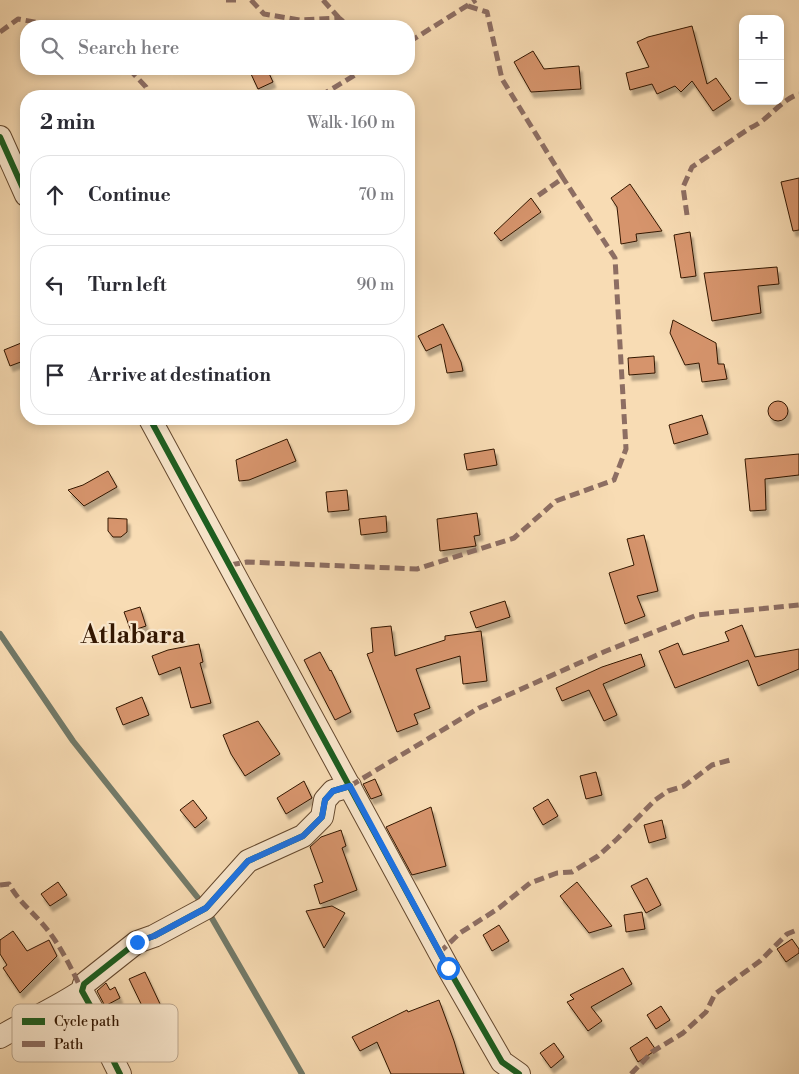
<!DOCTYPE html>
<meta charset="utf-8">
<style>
body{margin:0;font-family:"Libre Bodoni",serif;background:#f2f2f3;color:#2b2b33}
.controls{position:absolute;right:15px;top:15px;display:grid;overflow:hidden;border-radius:10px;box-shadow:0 2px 8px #0003}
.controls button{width:45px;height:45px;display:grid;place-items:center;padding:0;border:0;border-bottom:1px solid #e1e1e2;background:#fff;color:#2b2b33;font:25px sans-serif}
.stop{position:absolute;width:15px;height:15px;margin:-11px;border:4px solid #1a73e8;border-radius:50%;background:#fff}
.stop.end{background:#1a73e8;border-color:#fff;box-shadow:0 1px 5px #0008}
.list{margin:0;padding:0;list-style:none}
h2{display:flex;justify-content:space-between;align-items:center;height:65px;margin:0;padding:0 20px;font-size:21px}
h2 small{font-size:16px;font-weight:400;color:#7c7c81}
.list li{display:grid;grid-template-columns:32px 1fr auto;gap:15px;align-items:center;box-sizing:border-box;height:80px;margin:0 10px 10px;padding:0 10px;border:1px solid #e1e1e2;border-radius:20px}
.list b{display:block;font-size:19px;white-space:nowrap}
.list em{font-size:16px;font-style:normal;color:#7c7c81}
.icon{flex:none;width:28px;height:28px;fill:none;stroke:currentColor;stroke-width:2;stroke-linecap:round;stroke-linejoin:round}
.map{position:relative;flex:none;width:799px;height:1074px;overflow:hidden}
.search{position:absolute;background:#fff;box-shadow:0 2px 8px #0003;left:20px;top:20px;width:395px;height:55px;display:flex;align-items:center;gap:12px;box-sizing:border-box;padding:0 18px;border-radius:20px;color:#7c7c81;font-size:19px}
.panel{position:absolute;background:#fff;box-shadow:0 2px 8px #0003;left:20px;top:90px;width:395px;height:335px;border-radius:20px}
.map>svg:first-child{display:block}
</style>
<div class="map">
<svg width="799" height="1074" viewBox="0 0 799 1074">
<defs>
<filter id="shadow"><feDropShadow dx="3" dy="5.5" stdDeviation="1" flood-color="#0004"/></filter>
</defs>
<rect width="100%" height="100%" fill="#f8dcb4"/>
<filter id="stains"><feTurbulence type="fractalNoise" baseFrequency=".004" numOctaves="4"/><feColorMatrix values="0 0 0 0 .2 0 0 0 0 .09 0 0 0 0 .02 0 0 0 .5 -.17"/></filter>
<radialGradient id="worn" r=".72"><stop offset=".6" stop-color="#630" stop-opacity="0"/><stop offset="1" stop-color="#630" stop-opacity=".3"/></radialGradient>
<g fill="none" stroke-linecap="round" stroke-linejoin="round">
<path stroke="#727a69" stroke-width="6" d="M 0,634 L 73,741 L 206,908 L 302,1074"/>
</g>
<path fill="#d6946c" stroke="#321601" filter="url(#shadow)" d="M 692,26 L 707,84 L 716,78 L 731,99 L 713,111 L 692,81 L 681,92 L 675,86 L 657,94 L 652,84 L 630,90 L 626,73 L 649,67 L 637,42 L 648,37 Z
M 533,51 L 544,69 L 579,66 L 581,89 L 531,92 L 514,62 Z
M 262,69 L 267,69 L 273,82 L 258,89 L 251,74 Z
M 799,178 L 799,230 L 793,231 L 781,182 Z
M 630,184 L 662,231 L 636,234 L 637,241 L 621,244 L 617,207 L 611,198 Z
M 531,198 L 541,212 L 501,241 L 494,233 Z
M 690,232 L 696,276 L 681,278 L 674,235 Z
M 777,267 L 779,284 L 758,286 L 761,313 L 712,321 L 704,273 Z
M 673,320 L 716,343 L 718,364 L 724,364 L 727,379 L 702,382 L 699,363 L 685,365 L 670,333 Z
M 443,324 L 461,362 L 463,371 L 447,373 L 441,344 L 426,351 L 418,336 Z
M 26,341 L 26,360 L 10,366 L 4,350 Z
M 654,356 L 655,373 L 629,375 L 628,358 Z
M768 411a10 10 0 1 1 20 0a10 10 0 1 1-20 0Z
M 702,415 L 708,434 L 674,444 L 669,425 Z
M 287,439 L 296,461 L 249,480 L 239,481 L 236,460 Z
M 494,449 L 497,465 L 467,470 L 464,454 Z
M 799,454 L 799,475 L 765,479 L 766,510 L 750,511 L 745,459 Z
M 108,471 L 117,487 L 84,506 L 68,490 L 83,485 Z
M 347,490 L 349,510 L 328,512 L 326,492 Z
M 477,513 L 480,535 L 474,536 L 476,546 L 440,551 L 437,519 Z
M 386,516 L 387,532 L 361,535 L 359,519 Z
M 108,518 L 127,519 L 127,532 L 121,537 L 113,537 L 108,531 Z
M 644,535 L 658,591 L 637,596 L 645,616 L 625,624 L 609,573 L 634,565 L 627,539 Z
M 505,601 L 510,617 L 476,628 L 470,612 Z
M 140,607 L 146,626 L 131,631 L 124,612 Z
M 742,625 L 755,657 L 799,649 L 799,669 L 758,686 L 748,660 L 675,688 L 659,651 L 678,643 L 683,655 L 729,641 L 725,632 Z
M 391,626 L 395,656 L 445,640 L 445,636 L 481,631 L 487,681 L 463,684 L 460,656 L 416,669 L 430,708 L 414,714 L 418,724 L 397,732 L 367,654 L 373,652 L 371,628 Z
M 199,644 L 203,662 L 200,663 L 211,703 L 191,708 L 180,667 L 159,675 L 152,656 L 168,650 Z
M 320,652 L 330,671 L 331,670 L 351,712 L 335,720 L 304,660 Z
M 641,654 L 645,666 L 603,684 L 617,715 L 604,721 L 589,690 L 562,701 L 556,688 L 602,667 Z
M 142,697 L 149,715 L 123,725 L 116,708 Z
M 258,721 L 280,754 L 245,776 L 231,754 L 223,735 Z
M 596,772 L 602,795 L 586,799 L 580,776 Z
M 375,779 L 382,795 L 371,799 L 363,784 Z
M 304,781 L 312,798 L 286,814 L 277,798 Z
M 548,799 L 558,816 L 543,825 L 533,808 Z
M 193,800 L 207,818 L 195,828 L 180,810 Z
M 431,807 L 446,866 L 412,875 L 386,827 Z
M 662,820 L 666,838 L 649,843 L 644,825 Z
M 341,830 L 346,846 L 342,848 L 357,890 L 320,904 L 314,885 L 323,882 L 310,847 L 321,837 Z
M 647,878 L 661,905 L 646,913 L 631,886 Z
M 58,882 L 67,895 L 50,906 L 41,894 Z
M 577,882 L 612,926 L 589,933 L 560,896 Z
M 332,906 L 345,913 L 324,948 L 306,911 Z
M 642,912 L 645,929 L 626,932 L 624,915 Z
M 499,925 L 509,941 L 492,951 L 483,935 Z
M 13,931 L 27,951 L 49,940 L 57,956 L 20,993 L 3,968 L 7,965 L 0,954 L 0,940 Z
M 792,939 L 799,949 L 799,953 L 786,962 L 777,949 Z
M 623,968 L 632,984 L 591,1007 L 602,1021 L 588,1031 L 567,1002 L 574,999 L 570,995 Z
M 145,972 L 161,1006 L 146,1014 L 129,979 Z
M 106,983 L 110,990 L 115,987 L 120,998 L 105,1006 L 97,991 Z
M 439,1000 L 454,1041 L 464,1074 L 391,1074 L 377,1042 L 360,1051 L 352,1037 L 407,1010 L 408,1012 Z
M 661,1006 L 670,1020 L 656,1029 L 647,1015 Z
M 647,1037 L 656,1050 L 638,1062 L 630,1048 Z
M 554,1043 L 564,1057 L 551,1068 L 540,1053 Z"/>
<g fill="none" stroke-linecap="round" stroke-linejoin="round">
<g stroke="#64482e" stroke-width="24">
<path id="minor" d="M 0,137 L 26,195
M 150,419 L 448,968 L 502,1062 L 519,1074
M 0,1037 C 27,1021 55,1009 82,991
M 120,1074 L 111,1056 L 111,1043 L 82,991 L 84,984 L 137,942 L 154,936 L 206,908 L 248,861 L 303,836 L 322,817 L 325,800 L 333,791 L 350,786"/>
</g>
<use href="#minor" stroke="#fae8ce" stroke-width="22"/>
<path stroke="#8d6e63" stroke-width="5" stroke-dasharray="10 5" stroke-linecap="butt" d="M 226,0 L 236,0
M 251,0 L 264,14 L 300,20 L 339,18 L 349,26
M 323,0 L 339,18
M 468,6 L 487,12 L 502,79 L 563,178 L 536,197
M 0,32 L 18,19 L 56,26
M 409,42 L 476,0
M 129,69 L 146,87 L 150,96
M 320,96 L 365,69
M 687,215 L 683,187 L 692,167 L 750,128 C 769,120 780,100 799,94
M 230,565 L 247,562 L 417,569 L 514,538 L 556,501 L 614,480 L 626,449 L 615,258 L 563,178
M 350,786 L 479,708 L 606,651 L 697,615 L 799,605
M 0,885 L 9,884 C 18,901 33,912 46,928 C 60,945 73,971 82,991
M 439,953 L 460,933 L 499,908 L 530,883 L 557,873 L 572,872 L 598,856 L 617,839 L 655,800 L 668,791 L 684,786 L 712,765 L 734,759
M 631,1074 L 652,1052 L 683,1033 L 706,1012 L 715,994 L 760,961 L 787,934 L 799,929"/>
<g stroke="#fae8ce" stroke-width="9">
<path id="cycleway" d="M 0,137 L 26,195
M 150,419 L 448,968 L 502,1062 L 519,1074
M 120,1074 L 111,1056 L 111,1043 L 82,991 L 84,984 L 137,942 L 154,936 L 206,908 L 248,861 L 303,836 L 322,817 L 325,800 L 333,791 L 350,786"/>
</g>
<use href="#cycleway" stroke="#1b5e20" stroke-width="6"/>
</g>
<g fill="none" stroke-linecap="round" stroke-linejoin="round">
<path stroke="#1a73e8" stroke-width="6" d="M 137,942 L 154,936 L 206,908 L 248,861 L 303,836 L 322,817 L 325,800 L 333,791 L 350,786 L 448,968"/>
</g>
<g text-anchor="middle" stroke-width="4.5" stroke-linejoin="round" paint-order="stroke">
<g font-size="25" font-weight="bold" fill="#321601" stroke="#fae8ce">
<text x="133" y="643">Atlabara</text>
</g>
</g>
<rect x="12" y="1004" width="166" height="58" rx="8" fill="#fae8ce" stroke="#bea990" stroke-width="1"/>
<rect x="22" y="1018" width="23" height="7" fill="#1b5e20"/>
<rect x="22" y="1041" width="23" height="6" fill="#8d6e63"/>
<g font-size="14" fill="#321601">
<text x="54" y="1026">Cycle path</text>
<text x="54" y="1049">Path</text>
</g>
<rect width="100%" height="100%" filter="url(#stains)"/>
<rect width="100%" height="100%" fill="url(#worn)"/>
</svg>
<div class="controls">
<button>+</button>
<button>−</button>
</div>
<div class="stop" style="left:448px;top:968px"></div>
<div class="stop end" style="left:137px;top:942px"></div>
<div class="search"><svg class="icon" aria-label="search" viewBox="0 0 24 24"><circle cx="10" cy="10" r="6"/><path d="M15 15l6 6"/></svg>Search here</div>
<section class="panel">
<h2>2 min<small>Walk · 160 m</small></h2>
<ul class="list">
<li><svg class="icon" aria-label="ahead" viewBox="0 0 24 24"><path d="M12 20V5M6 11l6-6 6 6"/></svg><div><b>Continue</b></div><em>70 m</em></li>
<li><svg class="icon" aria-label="left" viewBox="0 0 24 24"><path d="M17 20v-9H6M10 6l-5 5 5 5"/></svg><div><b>Turn left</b></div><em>90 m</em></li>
<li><svg class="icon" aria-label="arrive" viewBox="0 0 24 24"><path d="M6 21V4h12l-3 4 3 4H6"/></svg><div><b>Arrive at destination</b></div></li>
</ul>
</section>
</div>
